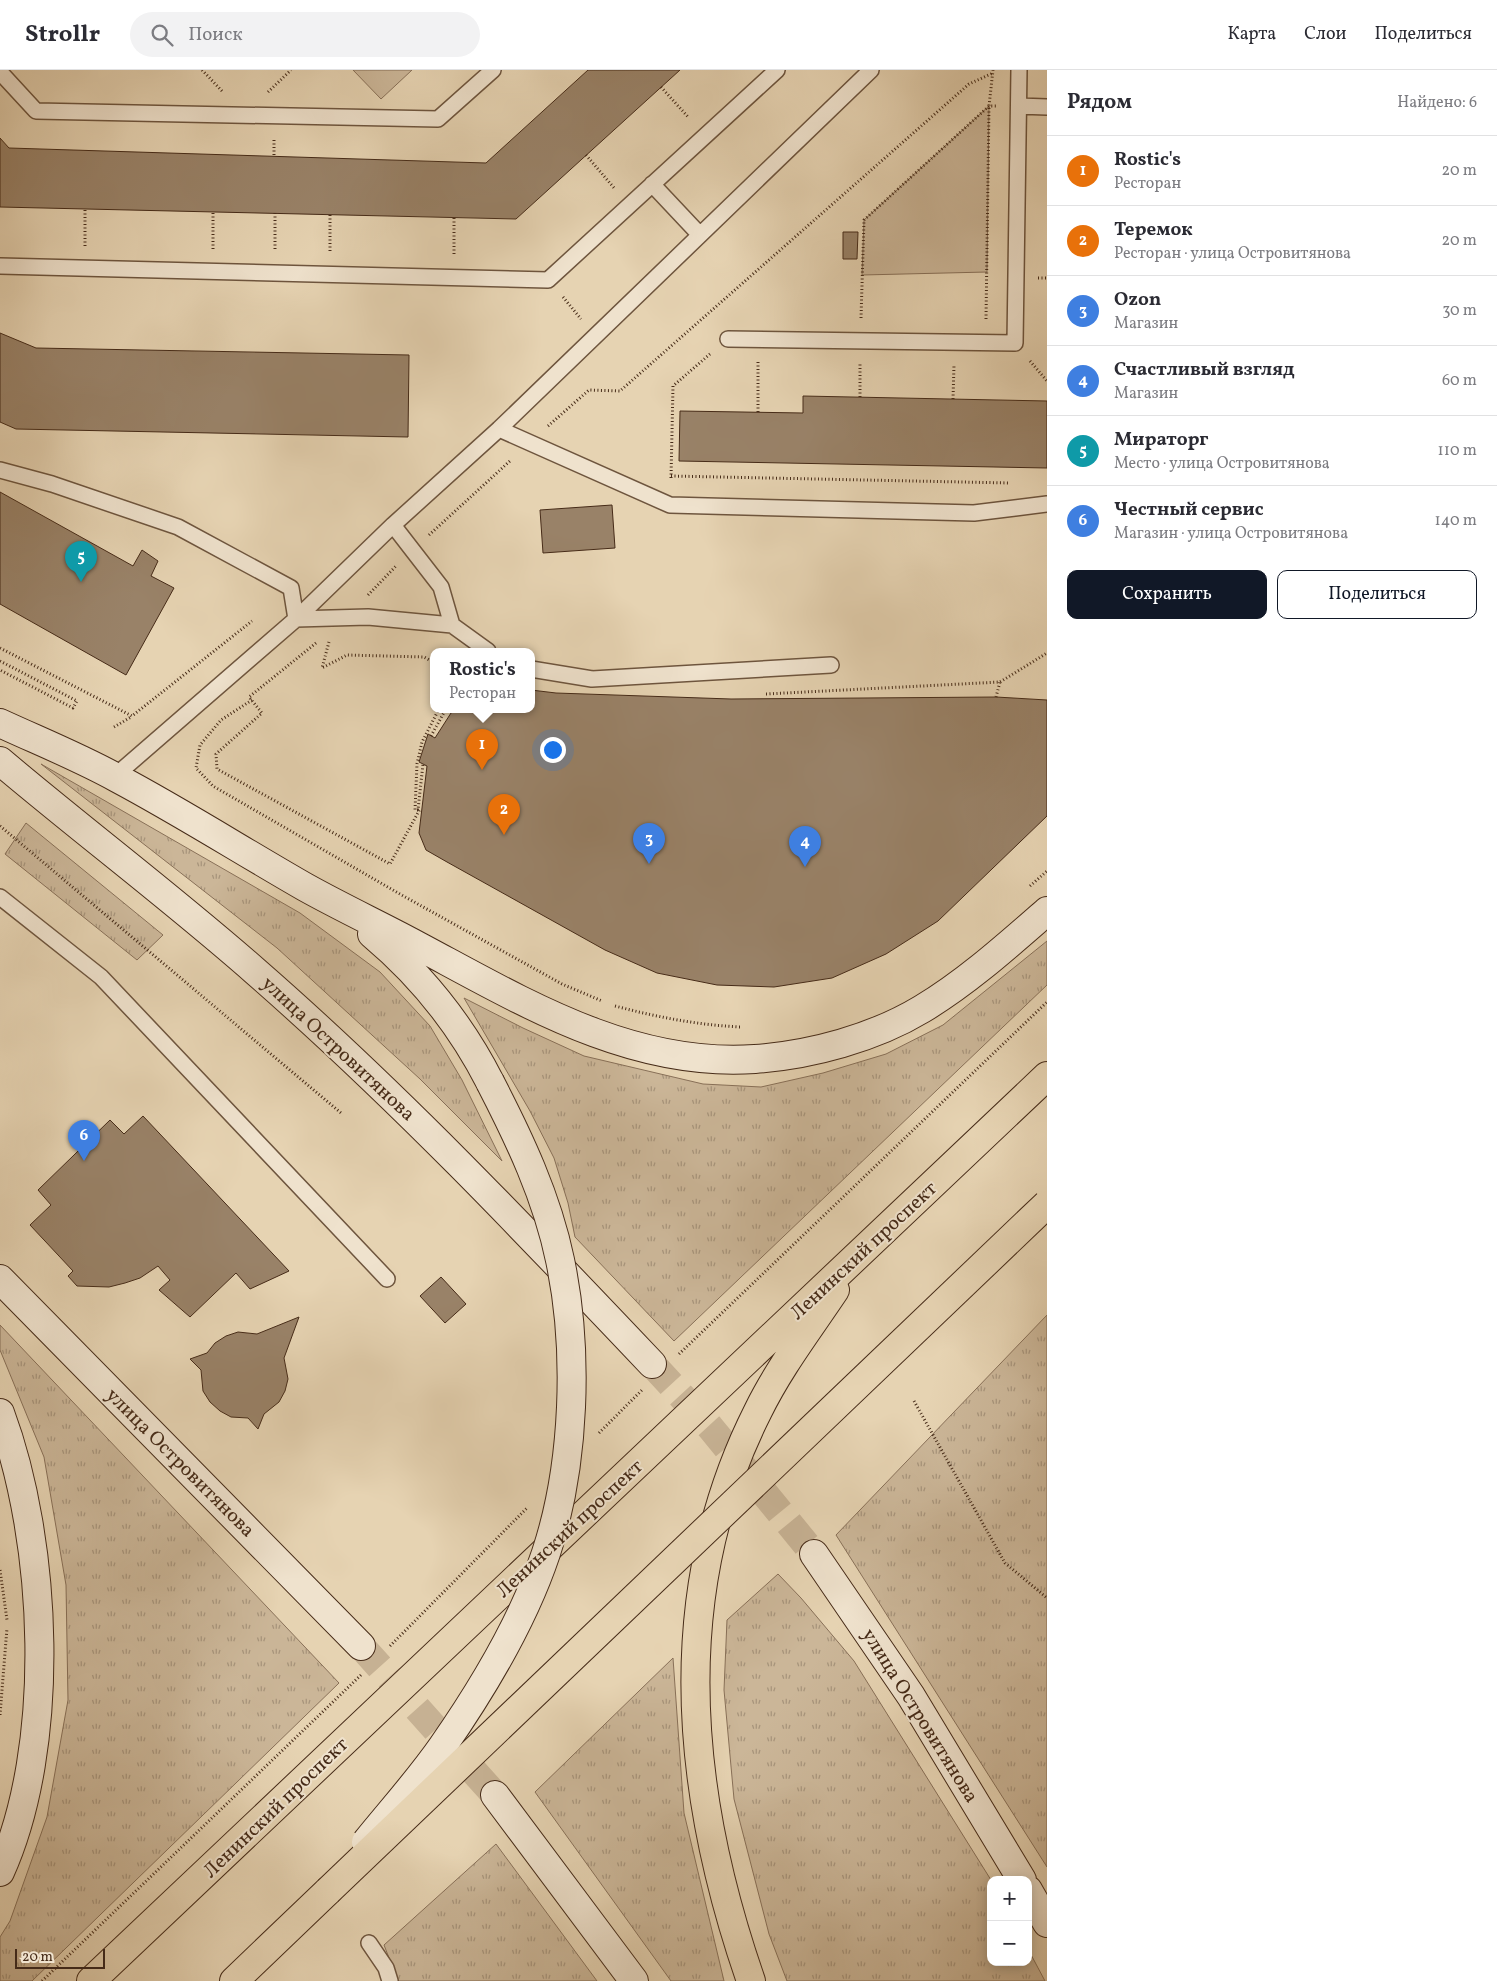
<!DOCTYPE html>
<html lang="ru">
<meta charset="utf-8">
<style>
body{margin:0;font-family:Vollkorn,serif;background:#f2f2f3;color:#2b2b33}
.controls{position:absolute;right:15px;bottom:15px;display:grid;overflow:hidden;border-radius:10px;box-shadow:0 2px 12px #0003}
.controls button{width:45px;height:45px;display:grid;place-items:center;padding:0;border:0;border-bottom:1px solid #e1e1e2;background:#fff;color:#2b2b33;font:25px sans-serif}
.scale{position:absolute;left:15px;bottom:12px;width:90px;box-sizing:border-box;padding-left:5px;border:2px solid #462b18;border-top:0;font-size:14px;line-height:18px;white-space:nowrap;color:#462b18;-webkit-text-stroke:4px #efe2cd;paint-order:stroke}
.you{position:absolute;left:552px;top:679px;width:18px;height:18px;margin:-12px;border:4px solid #fff;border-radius:50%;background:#1a73e8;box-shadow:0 0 0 8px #1a73e833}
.badge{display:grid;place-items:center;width:32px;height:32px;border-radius:50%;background:#111827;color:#fff;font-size:16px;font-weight:700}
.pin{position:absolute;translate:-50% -41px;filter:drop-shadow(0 1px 2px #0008)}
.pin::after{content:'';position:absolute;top:26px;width:18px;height:15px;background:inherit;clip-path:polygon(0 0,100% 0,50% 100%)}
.popup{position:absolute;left:430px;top:578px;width:105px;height:65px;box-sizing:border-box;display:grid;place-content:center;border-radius:10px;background:#fff;filter:drop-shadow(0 1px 4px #0005);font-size:16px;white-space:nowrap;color:#7c7c81}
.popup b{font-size:19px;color:#2b2b33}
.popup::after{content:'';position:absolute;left:50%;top:100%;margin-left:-10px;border:10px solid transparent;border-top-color:#fff}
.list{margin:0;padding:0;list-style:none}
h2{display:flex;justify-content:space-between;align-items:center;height:65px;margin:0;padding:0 20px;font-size:21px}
h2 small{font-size:16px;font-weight:400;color:#7c7c81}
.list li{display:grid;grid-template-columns:32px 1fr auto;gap:15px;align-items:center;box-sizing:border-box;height:70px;padding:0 20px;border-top:1px solid #e1e1e2}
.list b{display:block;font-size:19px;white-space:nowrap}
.list p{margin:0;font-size:16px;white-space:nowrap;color:#7c7c81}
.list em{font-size:16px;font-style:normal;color:#7c7c81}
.actions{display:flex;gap:10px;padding:15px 20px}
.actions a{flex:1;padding:11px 0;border:1px solid #111827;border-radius:10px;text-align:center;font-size:18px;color:#111827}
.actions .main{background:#111827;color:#fff}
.icon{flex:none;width:28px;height:28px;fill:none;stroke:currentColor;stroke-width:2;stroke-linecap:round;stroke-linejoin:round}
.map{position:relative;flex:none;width:1047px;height:1911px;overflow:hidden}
header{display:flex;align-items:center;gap:30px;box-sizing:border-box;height:70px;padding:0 25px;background:#fff;border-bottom:1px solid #e1e1e2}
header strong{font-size:24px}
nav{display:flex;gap:28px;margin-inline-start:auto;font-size:18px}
.search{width:350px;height:45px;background:#f2f2f3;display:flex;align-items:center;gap:12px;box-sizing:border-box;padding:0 18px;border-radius:28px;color:#7c7c81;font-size:19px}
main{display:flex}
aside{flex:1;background:#fff}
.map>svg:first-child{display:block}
</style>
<header>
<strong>Strollr</strong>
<div class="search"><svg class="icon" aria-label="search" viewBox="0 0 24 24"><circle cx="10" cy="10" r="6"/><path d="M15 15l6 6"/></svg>Поиск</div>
<nav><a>Карта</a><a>Слои</a><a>Поделиться</a></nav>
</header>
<main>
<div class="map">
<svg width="1047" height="1911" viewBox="0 0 1047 1911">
<defs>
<pattern id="grass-tufts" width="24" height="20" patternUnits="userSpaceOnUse" patternTransform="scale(1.25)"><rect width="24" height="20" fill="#cbb698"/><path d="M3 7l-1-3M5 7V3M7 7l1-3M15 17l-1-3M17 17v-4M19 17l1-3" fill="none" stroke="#a7947b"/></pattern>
</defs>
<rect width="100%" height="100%" fill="#e6d3b2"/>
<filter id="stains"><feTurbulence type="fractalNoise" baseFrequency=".004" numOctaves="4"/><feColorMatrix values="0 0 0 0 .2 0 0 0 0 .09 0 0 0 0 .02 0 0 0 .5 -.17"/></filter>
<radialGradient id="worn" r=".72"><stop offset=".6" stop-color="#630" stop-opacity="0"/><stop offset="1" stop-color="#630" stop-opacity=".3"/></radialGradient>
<path fill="url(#grass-tufts)" stroke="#887058" d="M 41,694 L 300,843 L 380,902 L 430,956 L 462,1010 L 502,1091 L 420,1009 L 277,878 Z
M 26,753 L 163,865 L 137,890 L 5,784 Z
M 1047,871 L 1047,915 L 674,1271 L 575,1167 L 568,1133 L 554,1088 L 530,1041 L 464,928 L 523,958 L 584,986 L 703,1014 L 761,1017 L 823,1003 L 886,984 L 943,955 Z
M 1047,1245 L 1047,1797 L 836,1465 Z
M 0,1255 L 339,1613 L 32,1911 L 0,1911 L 0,1867 L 10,1851 L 47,1747 L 68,1630 L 66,1515 L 44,1387 L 0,1280 Z
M 778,1504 L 801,1528 L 854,1591 L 991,1810 L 991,1892 L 1028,1892 L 1028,1879 L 1045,1911 L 787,1911 L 769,1864 L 734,1729 L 724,1620 L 727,1550 Z
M 673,1588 L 684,1743 L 724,1911 L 671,1911 L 535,1722 Z
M 496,1774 L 597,1911 L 398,1911 L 384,1875 Z"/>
<path fill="#cbb698" stroke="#887058" d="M 353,0 L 412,0 L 381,29 Z
M 989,36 L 987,202 L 862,205 L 864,150 Z"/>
<path fill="#998268" stroke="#462b18" d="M 588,0 L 680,0 L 516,149 L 0,137 L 0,68 L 9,78 L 486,93 Z
M 843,162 L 858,162 L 857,189 L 843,189 Z
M 0,263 L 36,278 L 409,285 L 408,367 L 16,359 L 0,352 Z
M 803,326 L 1047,331 L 1047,398 L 679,391 L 680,341 L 803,343 Z
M 0,422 L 133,496 L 142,480 L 158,491 L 151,506 L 174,518 L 126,605 L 0,534 Z
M 612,435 L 615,478 L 543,483 L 540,440 Z
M 531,620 L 556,623 L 731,629 L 996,627 L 1047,630 L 1047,746 L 938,851 L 886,884 L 832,908 L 774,917 L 717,915 L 657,903 L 605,880 L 447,792 L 426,780 L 419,763 L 427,696 L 419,692 L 428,664 L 435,668 L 451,643 L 457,639 L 531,639 Z
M 143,1046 L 289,1201 L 250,1219 L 236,1203 L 190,1247 L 159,1220 L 170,1210 L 158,1196 L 140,1208 L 125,1213 L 109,1217 L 77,1216 L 68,1206 L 73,1201 L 30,1155 L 51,1135 L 38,1120 L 110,1050 L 124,1064 Z
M 441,1207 L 466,1234 L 445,1253 L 420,1226 Z
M 299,1247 L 284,1288 L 288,1309 L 285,1321 L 279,1332 L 264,1344 L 258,1359 L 248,1348 L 231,1347 L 220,1341 L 210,1332 L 203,1321 L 201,1300 L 190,1289 L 207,1283 L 215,1273 L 226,1266 L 238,1262 L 257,1264 Z"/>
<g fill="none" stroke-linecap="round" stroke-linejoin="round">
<path stroke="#c6b193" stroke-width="28" stroke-dasharray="28 14" stroke-linecap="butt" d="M 652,1294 L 710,1357 L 814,1484
M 361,1576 L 495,1725"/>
<g stroke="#6e553e" stroke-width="18">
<path id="service" d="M 0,2 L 36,41 L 438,49 L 493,0
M 1019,36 L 1047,37
M 652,114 L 700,165
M 0,196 L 548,210 L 777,0
M 728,269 L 1015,273 L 1019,0
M 499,359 L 670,435 L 974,443 L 1047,434
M 0,400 L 52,414 L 178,457 L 291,518 L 296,549 L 368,547 L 452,555 L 488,581
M 393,455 L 441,517 L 452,555
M 531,599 L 592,609 L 831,595
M 115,706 L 296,549 L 393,455 L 499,359 L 871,0
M 0,827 L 101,907 L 387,1209
M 369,1873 L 386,1898 L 390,1911"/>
</g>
<g stroke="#462b18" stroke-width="30">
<path id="secondary" d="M 0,653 C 39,671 79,687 117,708 C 181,742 242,781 305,817 C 339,836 375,853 409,871 C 517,928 627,998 755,989 C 811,985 874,968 922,939 C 967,912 1008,875 1047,841
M 0,691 C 84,762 172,828 255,901 C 396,1024 524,1159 652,1294
M 372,864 C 422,906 460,953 490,1012
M 0,1209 L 361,1576
M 0,1343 C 48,1472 57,1676 0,1802
M 814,1484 L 911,1626 L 1022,1810
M 495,1725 L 634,1911
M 1028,1820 L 1047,1853"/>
</g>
<g stroke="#462b18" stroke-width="30">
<path id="primary" d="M 91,1911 L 1047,1006
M 234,1911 L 328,1821
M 751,1911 C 686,1724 666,1523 758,1341 C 779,1298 809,1259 835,1220"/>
</g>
<path stroke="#462b18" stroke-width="3" stroke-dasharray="1 2.5" stroke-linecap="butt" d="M 202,0 L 222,21
M 661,17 L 689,48
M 268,22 L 291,0
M 274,85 L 274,69
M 586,85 L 615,119
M 275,143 L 275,180
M 85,176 L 85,139
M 213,179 L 213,142
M 330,181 L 330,144
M 454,184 L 454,147
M 1038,208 L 1047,208
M 563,227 L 581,249
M 861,248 L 864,150 L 989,36 L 996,36
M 986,249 L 989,36 L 993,0
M 1030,291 L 1047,311
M 860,327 L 860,294
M 953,329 L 954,295
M 758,342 L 758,291
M 548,356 L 589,320 L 620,321 L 969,14 L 993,3
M 671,406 L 1010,413
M 671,408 L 673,316 L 710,284
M 429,465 L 511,390
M 368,525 L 397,495
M 329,572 L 322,598 L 347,585 L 424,587 L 433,592
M 316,573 L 249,627 L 262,643 L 216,684 L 217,699 L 390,794 L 420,739 L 418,740 L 423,694
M 0,578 L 132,646 L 252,551
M 0,591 L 77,631 L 73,638 L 0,600
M 766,624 L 1000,612 L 1047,583
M 996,627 L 1000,612
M 252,630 L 221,650 L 200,675 L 196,698 L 213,716 L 398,823 L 562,914 L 602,931
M 114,657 L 131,647
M 431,666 L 446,639
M 418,740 L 415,740 L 417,694 L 422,672 L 439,639
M 0,756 L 341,1043
M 1030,816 L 1047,801
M 615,936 C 657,947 697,955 741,957
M 679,1284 L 1047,932
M 914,1331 L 1005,1493 L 1047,1528
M 599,1363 L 642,1320
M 0,1500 L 7,1550
M 390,1576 L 527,1438
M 0,1645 L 7,1558
M 42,1911 L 361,1605"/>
<use href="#service" stroke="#efe2cd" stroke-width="15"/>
<use href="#secondary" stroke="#efe2cd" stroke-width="28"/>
<use href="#primary" stroke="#e6d3b2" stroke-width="28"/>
<g stroke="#462b18" stroke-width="30" stroke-linecap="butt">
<path id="secondary-bridge" d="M 366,1772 C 391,1741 419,1710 442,1677 C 481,1621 524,1549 546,1483 C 575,1395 579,1280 560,1190 C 547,1127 519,1068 490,1012"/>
</g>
<g stroke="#462b18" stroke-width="30" stroke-linecap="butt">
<path id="primary-bridge" d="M 328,1821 L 1047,1134"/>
</g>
<use href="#secondary-bridge" stroke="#efe2cd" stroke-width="28"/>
<use href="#primary-bridge" stroke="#e6d3b2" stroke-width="28"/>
</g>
<g text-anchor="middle" stroke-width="4" stroke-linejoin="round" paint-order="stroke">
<g font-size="20" fill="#462b18" stroke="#efe2cd">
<text transform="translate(339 978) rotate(43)" y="7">улица Островитянова</text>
<text transform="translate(863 1180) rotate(-43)" y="7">Ленинский проспект</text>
<text transform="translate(181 1392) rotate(45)" y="7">улица Островитянова</text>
<text transform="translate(569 1458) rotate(-43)" y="7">Ленинский проспект</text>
<text transform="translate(921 1645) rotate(58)" y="7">улица Островитянова</text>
<text transform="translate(275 1737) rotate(-44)" y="7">Ленинский проспект</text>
</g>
</g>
<rect width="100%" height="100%" filter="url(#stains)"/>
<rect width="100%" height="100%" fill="url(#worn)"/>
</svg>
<div class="controls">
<button>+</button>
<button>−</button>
</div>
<div class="scale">20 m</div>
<div class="you"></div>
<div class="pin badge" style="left:482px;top:700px;background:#e8710a">1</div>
<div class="popup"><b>Rostic's</b>Ресторан</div>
<div class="pin badge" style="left:504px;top:765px;background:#e8710a">2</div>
<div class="pin badge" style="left:649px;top:794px;background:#3f7fe0">3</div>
<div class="pin badge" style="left:805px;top:797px;background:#3f7fe0">4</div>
<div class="pin badge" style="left:81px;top:512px;background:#0f9aa8">5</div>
<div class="pin badge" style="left:84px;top:1091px;background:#3f7fe0">6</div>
</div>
<aside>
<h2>Рядом<small>Найдено: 6</small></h2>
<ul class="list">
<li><span class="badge" style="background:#e8710a">1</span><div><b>Rostic's</b><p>Ресторан</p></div><em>20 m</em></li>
<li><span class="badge" style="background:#e8710a">2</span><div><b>Теремок</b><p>Ресторан · улица Островитянова</p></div><em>20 m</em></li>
<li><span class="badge" style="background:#3f7fe0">3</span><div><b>Ozon</b><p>Магазин</p></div><em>30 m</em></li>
<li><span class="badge" style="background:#3f7fe0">4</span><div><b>Счастливый взгляд</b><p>Магазин</p></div><em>60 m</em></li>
<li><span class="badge" style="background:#0f9aa8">5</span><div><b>Мираторг</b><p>Место · улица Островитянова</p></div><em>110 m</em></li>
<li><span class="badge" style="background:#3f7fe0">6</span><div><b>Честный сервис</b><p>Магазин · улица Островитянова</p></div><em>140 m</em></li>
</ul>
<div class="actions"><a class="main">Сохранить</a><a>Поделиться</a></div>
</aside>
</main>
